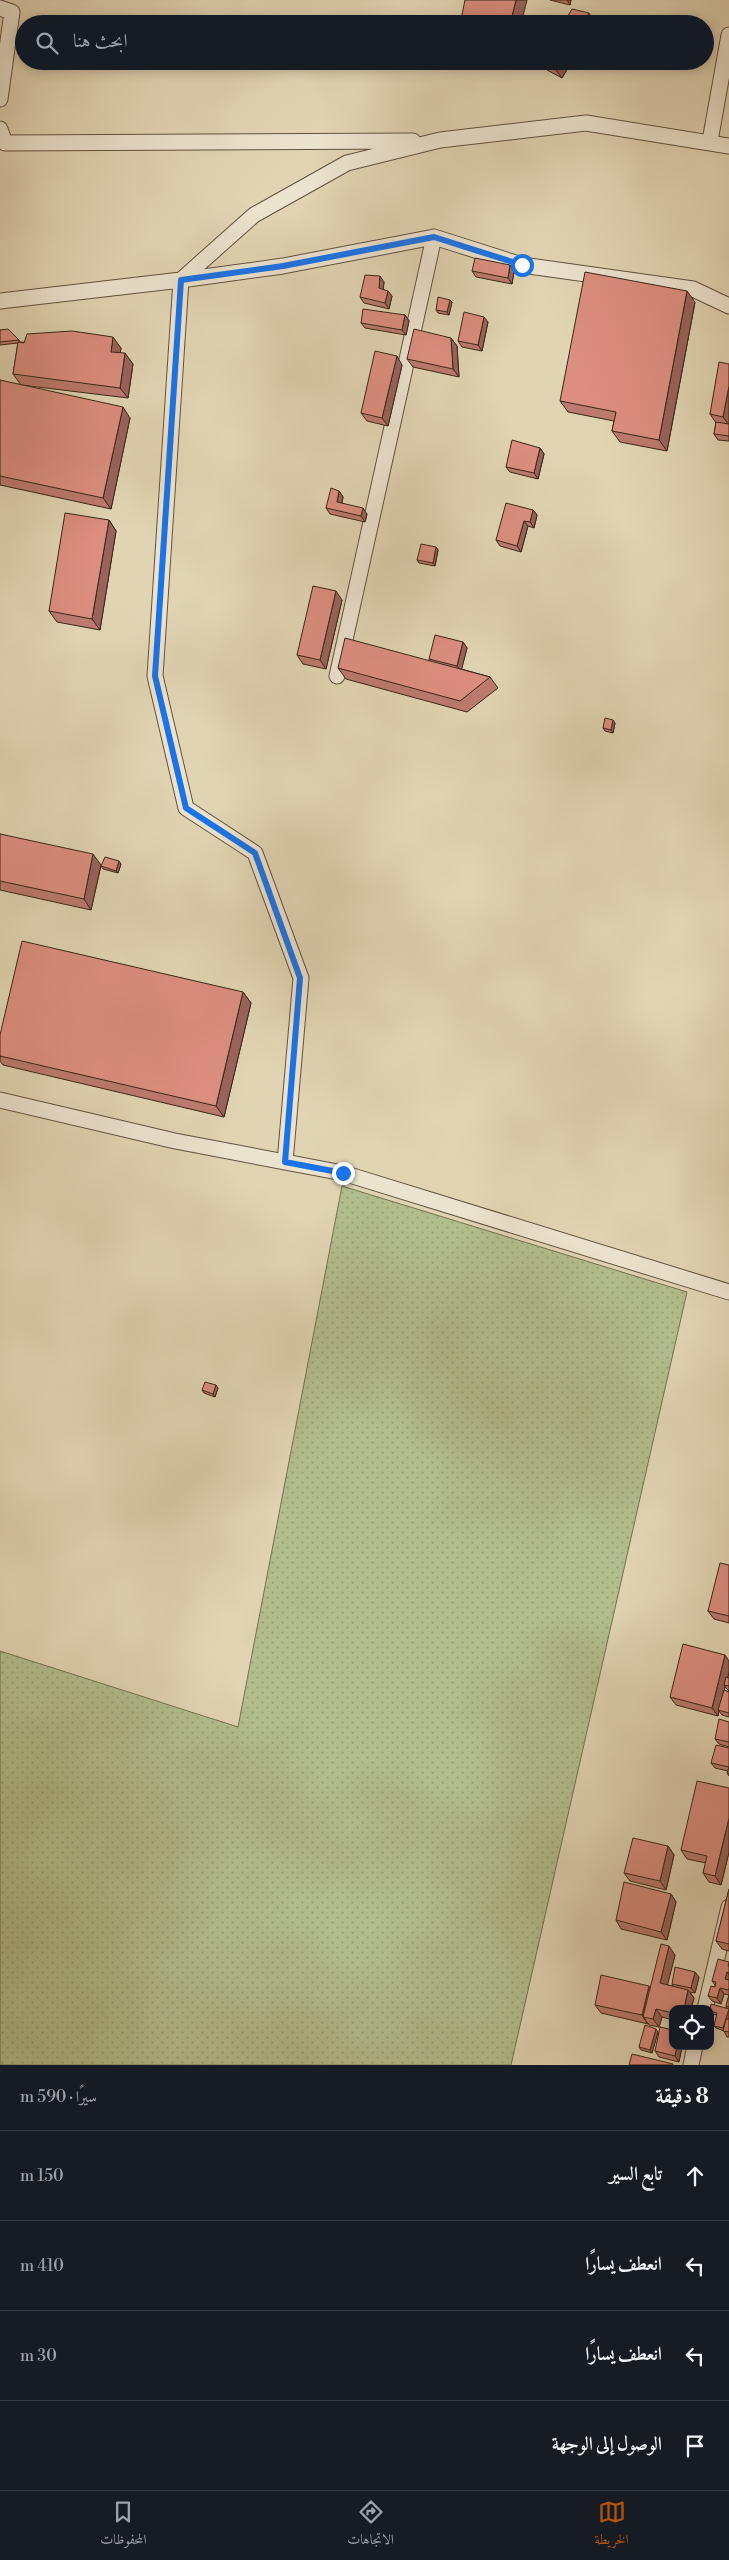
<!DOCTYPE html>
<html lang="ar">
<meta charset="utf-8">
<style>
body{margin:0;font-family:"Libre Bodoni",Amiri,serif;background:#242831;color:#f1f3f6;direction:rtl}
.controls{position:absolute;right:15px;bottom:15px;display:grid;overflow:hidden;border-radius:10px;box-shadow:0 2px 12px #0003}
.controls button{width:45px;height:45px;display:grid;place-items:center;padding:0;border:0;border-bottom:1px solid #363941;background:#171b24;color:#f1f3f6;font:25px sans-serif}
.stop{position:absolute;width:15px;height:15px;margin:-11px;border:4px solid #1a73e8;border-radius:50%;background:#fff}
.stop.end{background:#1a73e8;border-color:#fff;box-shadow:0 1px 5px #0008}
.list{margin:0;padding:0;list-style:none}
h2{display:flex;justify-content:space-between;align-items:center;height:65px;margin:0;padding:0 20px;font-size:21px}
h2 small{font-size:16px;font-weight:400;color:#9ea1a6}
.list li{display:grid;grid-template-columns:32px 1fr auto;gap:15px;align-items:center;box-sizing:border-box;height:90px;padding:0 20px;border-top:1px solid #363941}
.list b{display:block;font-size:19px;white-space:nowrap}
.list em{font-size:16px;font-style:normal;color:#9ea1a6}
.icon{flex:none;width:28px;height:28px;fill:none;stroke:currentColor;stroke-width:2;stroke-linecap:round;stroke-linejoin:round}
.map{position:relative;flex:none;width:729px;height:2065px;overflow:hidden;direction:ltr}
.search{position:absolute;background:#171b24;box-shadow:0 2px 12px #0003;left:15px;right:15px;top:15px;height:55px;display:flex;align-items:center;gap:12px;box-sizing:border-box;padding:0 18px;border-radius:28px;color:#9ea1a6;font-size:19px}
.sheet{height:425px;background:#171b24}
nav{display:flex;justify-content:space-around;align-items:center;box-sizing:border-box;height:70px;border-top:1px solid #363941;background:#171b24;font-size:14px;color:#9ea1a6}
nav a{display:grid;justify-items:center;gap:2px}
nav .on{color:#b45309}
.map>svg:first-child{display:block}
</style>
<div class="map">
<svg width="729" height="2065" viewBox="0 0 729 2065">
<defs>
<pattern id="grass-dots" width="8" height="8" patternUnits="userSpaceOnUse" patternTransform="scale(1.25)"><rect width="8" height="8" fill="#b2bd8d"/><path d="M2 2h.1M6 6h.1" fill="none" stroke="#9aa279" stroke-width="1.8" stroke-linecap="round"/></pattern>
</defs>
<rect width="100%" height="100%" fill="#e1d4b3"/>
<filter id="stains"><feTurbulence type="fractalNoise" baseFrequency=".004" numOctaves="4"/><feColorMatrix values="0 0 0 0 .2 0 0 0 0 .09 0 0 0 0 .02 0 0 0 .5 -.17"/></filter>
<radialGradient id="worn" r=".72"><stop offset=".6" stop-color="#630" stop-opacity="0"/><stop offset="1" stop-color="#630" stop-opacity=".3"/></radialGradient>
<path fill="url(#grass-dots)" stroke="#747252" d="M 342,1186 L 687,1292 L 511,2065 L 0,2065 L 0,1651 L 238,1727 Z"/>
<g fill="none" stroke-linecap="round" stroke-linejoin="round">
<g stroke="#62523e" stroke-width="17">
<path id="minor" d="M 0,8 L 12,12 L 0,99
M 0,129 L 5,143 L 413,141
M 710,141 L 729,35
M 0,301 L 181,280 L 254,215 L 347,163 L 440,140 L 586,123 L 729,146
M 337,676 L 434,237
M 0,1100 L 175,1141 L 343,1173 L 729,1292
M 285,1162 L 301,978 L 255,853 L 186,808 L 155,676 L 181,280 L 283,266 L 434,237 L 522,265 L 693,289 L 729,306
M 705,2009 L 729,1907
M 691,2065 L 695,2046"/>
</g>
<use href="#minor" stroke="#ece3ce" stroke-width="15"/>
</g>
<path fill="#bd7a6e" stroke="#372717" d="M 550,0 L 571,0 L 570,5 Z
M 542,61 L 572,61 L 562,78 L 547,70 L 542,62 Z
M 472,271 L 514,271 L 512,284 L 476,277 Z
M 384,282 L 383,289 L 392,296 L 389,309 L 364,303 L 360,297 Z
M 450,300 L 452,302 L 449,315 L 438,313 L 436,310 Z
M 695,302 L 667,451 L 620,442 L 612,431 L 614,421 L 568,412 L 560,401 Z
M 405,315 L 409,321 L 406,335 L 365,328 L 361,323 Z
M 488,322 L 482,351 L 462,347 L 458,341 Z
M 0,330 L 19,340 L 20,342 L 121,348 L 120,353 L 133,364 L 128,398 L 21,385 L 13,374 L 18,343 L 0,345 Z
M 451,338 L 457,346 L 459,377 L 413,367 L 407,359 Z
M 729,364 L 729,441 L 718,440 L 714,434 L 716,423 L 710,414 Z
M 402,365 L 388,426 L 367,421 L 361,413 Z
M 0,380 L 130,418 L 111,509 L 0,485 Z
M 540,448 L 544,454 L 538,479 L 510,472 L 506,467 Z
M 339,491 L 343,497 L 342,503 L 367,514 L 365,522 L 330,514 L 326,508 Z
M 533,510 L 537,515 L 534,528 L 528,526 L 521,552 L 500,546 L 496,540 Z
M 109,520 L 116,531 L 100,630 L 57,622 L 49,611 Z
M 436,547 L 438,550 L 435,566 L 419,563 L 417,560 Z
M 342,600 L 326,669 L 303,664 L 297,655 Z
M 463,642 L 467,648 L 461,669 L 490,677 L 498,688 L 467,712 L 346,679 L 338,668 L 430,661 L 429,659 Z
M 615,723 L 613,733 L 605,731 L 603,728 Z
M 0,834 L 101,865 L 91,910 L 0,890 Z
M 121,864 L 118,873 L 103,869 L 101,866 Z
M 243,992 L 251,1003 L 224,1117 L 3,1065 L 0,1061 L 0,1056 Z
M 218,1388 L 215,1397 L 204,1393 L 202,1390 Z
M 729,1565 L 729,1623 L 714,1619 L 708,1611 Z
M 729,1661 L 729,1676 L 728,1675 L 728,1678 L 729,1678 L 729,1691 L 725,1687 L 724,1690 L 729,1692 L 729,1717 L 722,1715 L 719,1711 L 718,1716 L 676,1705 L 670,1697 Z
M 729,1722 L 729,1747 L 719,1744 L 715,1739 Z
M 729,1748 L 729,1776 L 727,1773 L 728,1771 L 715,1768 L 711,1763 Z
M 729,1788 L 729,1852 L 721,1885 L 709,1882 L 703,1873 L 706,1863 L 687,1859 L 681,1850 Z
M 668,1846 L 674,1855 L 666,1890 L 630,1881 L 624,1873 Z
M 729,1889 L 729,1951 L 722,1949 L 716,1941 Z
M 671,1894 L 676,1902 L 667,1940 L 621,1929 L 616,1920 Z
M 675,1955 L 667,1985 L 673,1986 L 672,1984 L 699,1977 L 695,1993 L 690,1992 L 694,1998 L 691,2009 L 673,2009 L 673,2020 L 662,2017 L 659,2027 L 649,2025 L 648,2023 L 648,2024 L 601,2013 L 595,2005 L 650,1988 Z
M 729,1962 L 729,1995 L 724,1994 L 721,2004 L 712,2001 L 708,1996 L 715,1987 L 715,1985 L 712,1981 Z
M 729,1995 L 729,2037 L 727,2037 L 724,2031 L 716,2028 L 714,2026 L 717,2015 L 711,2014 L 710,2012 L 710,2009 L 727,2008 L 726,2006 Z
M 658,2032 L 652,2053 L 641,2050 L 639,2047 Z
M 673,2046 L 682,2046 L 679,2062 L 659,2057 L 655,2051 Z"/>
<path fill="#9a635a" stroke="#372717" d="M 516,0 L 527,0 L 521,24 L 510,24 Z
M 567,0 L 571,0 L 570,5 Z
M 589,13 L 595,21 L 593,24 L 583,24 Z
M 561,61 L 572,61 L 562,78 L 556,70 Z
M 510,265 L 514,271 L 512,284 L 508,278 Z
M 380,276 L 384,282 L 383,294 L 379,288 Z
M 388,291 L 392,296 L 389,309 L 385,303 Z
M 687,291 L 695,302 L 667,451 L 659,440 Z
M 450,300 L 452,302 L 449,315 L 447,312 Z
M 405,315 L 409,321 L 406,335 L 402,330 Z
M 484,317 L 488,322 L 482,351 L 478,345 Z
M 113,337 L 121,348 L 119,362 L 111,352 Z
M 451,338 L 457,346 L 459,377 L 453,369 Z
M 125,353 L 133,364 L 128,398 L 120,388 Z
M 397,356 L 402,365 L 388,426 L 382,418 Z
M 729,386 L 729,425 L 723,417 Z
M 123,407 L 130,418 L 111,509 L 103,498 Z
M 540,448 L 544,454 L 538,479 L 534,473 Z
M 339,491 L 343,497 L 341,507 L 337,502 Z
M 363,508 L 367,514 L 365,522 L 361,516 Z
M 533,510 L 537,515 L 534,528 L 530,522 Z
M 109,520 L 116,531 L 100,630 L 92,619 Z
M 524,521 L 528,526 L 521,552 L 517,546 Z
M 436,547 L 438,550 L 435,566 L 433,563 Z
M 336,591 L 342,600 L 326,669 L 320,660 Z
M 463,642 L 467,648 L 461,672 L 457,666 Z
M 613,720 L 615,723 L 613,733 L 611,730 Z
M 93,854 L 101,865 L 91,910 L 84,899 Z
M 119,861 L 121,864 L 118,873 L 116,871 Z
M 243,992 L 251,1003 L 224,1117 L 216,1106 Z
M 216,1385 L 218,1388 L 215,1397 L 213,1394 Z
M 725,1655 L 729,1661 L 729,1672 L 726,1685 L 724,1685 L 725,1687 L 719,1710 L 718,1710 L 719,1711 L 718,1716 L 712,1708 Z
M 729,1818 L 729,1852 L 721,1885 L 715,1876 Z
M 668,1846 L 674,1855 L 666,1890 L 660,1881 Z
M 671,1894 L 676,1902 L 667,1940 L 661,1932 Z
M 669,1946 L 675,1955 L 666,1991 L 660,1983 Z
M 695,1972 L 699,1977 L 695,1993 L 691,1988 Z
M 727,1972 L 729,1975 L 729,1985 L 725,1979 Z
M 649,1986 L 655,1994 L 643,2017 L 648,2024 L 642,2015 Z
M 720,1988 L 724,1994 L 721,2004 L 717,1998 Z
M 688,1990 L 694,1998 L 691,2009 L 684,2009 Z
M 656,2009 L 662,2017 L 659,2027 L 653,2019 Z
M 729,2009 L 729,2018 L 725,2031 L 723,2028 Z
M 656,2029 L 658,2032 L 652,2053 L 650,2050 Z
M 677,2046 L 682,2046 L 679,2062 L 675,2056 Z"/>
<path fill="#dc8e80" stroke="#372717" d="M 465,0 L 516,0 L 510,24 L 460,24 Z
M 572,9 L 589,13 L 583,24 L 563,24 Z
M 542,61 L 561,61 L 556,70 L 542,62 Z
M 475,258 L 510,265 L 508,278 L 472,271 Z
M 585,272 L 687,291 L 659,440 L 612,431 L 616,412 L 560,401 Z
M 365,275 L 380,276 L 379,288 L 388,291 L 385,303 L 360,297 Z
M 438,297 L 450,300 L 447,312 L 436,310 Z
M 363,309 L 405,315 L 402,330 L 361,323 Z
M 464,312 L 484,317 L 478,345 L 458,341 Z
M 8,329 L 19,340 L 0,342 L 0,330 Z
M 414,329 L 451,338 L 453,369 L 407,359 Z
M 72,331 L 113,337 L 111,352 L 125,353 L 120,388 L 13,374 L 18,342 L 24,343 L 27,334 Z
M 375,351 L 397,356 L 382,418 L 361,413 Z
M 719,362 L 729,364 L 729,386 L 723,417 L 710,414 Z
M 0,380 L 123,407 L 103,498 L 0,476 Z
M 716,422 L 729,424 L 729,436 L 714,434 Z
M 512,440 L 540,448 L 534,473 L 506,467 Z
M 331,488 L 339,491 L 337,502 L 363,508 L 361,516 L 326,508 Z
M 506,503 L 533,510 L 530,522 L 524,521 L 517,546 L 496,540 Z
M 65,513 L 109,520 L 92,619 L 49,611 Z
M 421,544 L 436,547 L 433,563 L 417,560 Z
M 313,586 L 336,591 L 320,660 L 297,655 Z
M 435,635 L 463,642 L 457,666 L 429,659 Z
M 345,638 L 490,677 L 460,701 L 338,668 Z
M 605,718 L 613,720 L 611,730 L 603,728 Z
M 0,834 L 93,854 L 84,899 L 0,881 Z
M 105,857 L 119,861 L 116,871 L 101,866 Z
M 22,941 L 243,992 L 216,1106 L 0,1056 L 0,1035 Z
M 205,1382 L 216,1385 L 213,1394 L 202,1390 Z
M 720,1563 L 729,1565 L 729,1616 L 708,1611 Z
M 683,1644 L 725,1655 L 712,1708 L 670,1697 Z
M 726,1677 L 729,1678 L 729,1686 L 724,1685 Z
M 724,1690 L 729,1692 L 729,1713 L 718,1710 Z
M 719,1719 L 729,1722 L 729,1742 L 715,1739 Z
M 716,1745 L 729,1748 L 729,1774 L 727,1773 L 729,1767 L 711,1763 Z
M 697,1781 L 729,1788 L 729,1818 L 715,1876 L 703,1873 L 707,1856 L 681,1850 Z
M 633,1838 L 668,1846 L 660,1881 L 624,1873 Z
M 624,1882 L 671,1894 L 661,1932 L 616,1920 Z
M 729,1889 L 729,1944 L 716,1941 Z
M 661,1944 L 669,1946 L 660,1983 L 688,1990 L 684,2009 L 673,2009 L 673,2013 L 656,2009 L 653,2019 L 643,2017 Z
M 718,1959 L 729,1962 L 728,1966 L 729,1966 L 729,1973 L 727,1972 L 725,1979 L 729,1980 L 729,1988 L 728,1990 L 720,1988 L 717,1998 L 708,1996 L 711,1986 L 715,1987 L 716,1982 L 712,1981 Z
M 675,1967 L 695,1972 L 691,1988 L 672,1984 Z
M 601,1975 L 649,1986 L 642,2015 L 595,2005 Z
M 729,1995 L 729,2007 L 726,2006 Z
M 711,2004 L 729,2009 L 723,2028 L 714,2026 L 717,2013 L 710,2011 L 710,2009 Z
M 726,2019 L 729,2019 L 729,2032 L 723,2031 Z
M 645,2025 L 656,2029 L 650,2050 L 639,2047 Z
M 660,2027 L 673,2030 L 673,2046 L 677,2046 L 675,2056 L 655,2051 Z
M 632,2054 L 673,2064 L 673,2065 L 629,2065 Z"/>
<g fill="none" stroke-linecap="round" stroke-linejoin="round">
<path stroke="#1a73e8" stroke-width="6" d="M 343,1173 L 285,1162 L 300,978 L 255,853 L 186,808 L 155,676 L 181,280 L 283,266 L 434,237 L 522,265"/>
</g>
<rect width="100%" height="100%" filter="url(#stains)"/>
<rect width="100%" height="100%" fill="url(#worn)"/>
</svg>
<div class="controls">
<button><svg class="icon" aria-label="locate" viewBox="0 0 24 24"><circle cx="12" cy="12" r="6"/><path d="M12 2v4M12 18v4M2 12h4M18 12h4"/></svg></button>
</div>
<div class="stop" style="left:522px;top:265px"></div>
<div class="stop end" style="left:343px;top:1173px"></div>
<div class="search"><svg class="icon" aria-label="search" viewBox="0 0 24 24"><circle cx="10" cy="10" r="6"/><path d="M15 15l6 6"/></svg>ابحث هنا</div>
</div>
<section class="sheet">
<h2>8 دقيقة<small>سيرًا · 590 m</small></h2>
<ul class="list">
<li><svg class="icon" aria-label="ahead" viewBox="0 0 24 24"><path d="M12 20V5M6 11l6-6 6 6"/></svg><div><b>تابع السير</b></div><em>150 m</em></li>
<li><svg class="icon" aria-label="left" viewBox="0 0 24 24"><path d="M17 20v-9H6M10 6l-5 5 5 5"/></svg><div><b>انعطف يسارًا</b></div><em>410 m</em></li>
<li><svg class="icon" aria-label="left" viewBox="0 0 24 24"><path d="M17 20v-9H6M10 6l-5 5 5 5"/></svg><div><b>انعطف يسارًا</b></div><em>30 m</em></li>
<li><svg class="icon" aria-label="arrive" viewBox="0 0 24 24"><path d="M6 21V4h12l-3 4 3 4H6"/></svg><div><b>الوصول إلى الوجهة</b></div></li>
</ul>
</section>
<nav>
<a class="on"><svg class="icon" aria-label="map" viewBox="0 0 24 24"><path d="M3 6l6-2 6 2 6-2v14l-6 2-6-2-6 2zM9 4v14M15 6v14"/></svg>الخريطة</a>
<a><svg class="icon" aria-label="directions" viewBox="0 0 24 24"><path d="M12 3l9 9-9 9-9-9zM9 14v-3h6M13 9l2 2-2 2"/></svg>الاتجاهات</a>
<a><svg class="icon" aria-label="saved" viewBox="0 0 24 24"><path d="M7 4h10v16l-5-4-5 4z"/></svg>المحفوظات</a>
</nav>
